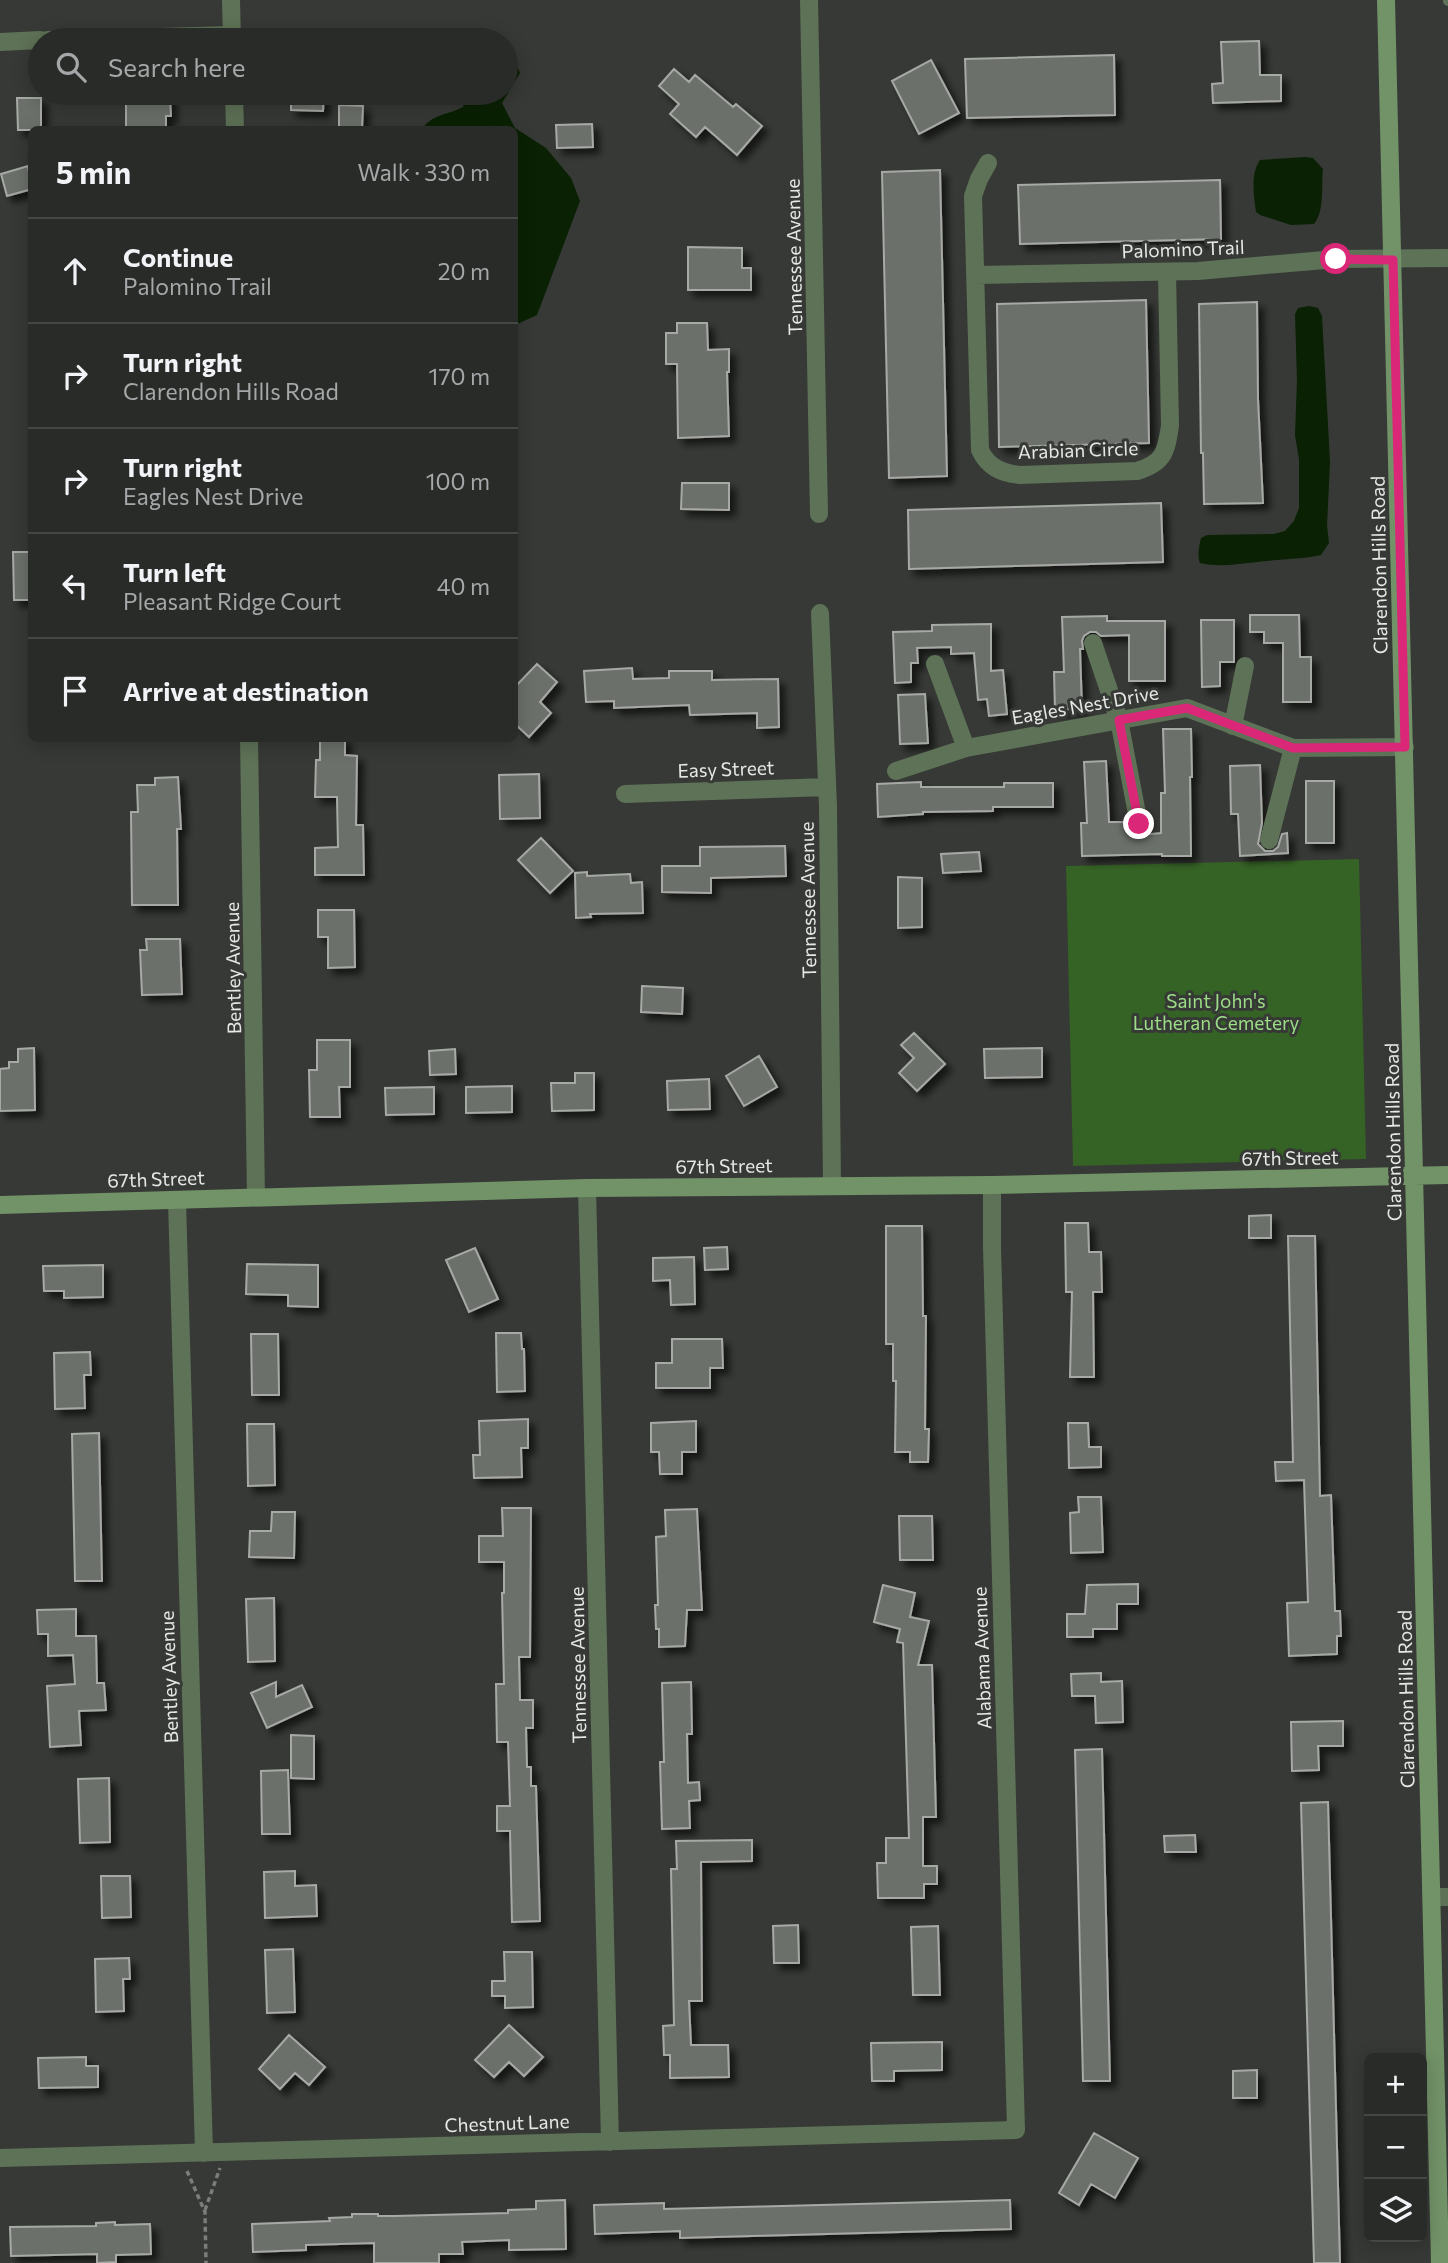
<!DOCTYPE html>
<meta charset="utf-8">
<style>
body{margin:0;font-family:Commissioner,sans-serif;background:#343734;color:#f1f3f6}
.controls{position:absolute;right:21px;bottom:21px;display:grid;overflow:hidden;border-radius:10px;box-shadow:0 4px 18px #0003}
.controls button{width:63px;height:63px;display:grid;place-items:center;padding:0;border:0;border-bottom:2px solid #444745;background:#282b28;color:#f1f3f6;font:35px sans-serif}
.stop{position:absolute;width:21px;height:21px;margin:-16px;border:5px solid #db2777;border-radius:50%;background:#fff}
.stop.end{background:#db2777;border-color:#fff;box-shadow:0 2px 7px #0008}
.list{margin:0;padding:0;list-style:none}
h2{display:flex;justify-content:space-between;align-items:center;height:91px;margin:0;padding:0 28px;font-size:30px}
h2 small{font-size:23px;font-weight:400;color:#a5a7a8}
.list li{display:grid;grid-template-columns:46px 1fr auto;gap:21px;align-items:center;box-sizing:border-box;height:105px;padding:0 28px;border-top:2px solid #444745}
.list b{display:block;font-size:26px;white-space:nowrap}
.list p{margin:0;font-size:23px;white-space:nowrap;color:#a5a7a8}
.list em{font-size:23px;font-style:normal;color:#a5a7a8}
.icon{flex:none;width:38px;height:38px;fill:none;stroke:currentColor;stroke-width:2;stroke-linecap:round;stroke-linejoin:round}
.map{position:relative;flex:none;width:1448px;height:2263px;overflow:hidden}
.search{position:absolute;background:#282b28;box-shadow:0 4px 18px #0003;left:28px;top:28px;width:490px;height:77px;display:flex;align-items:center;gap:18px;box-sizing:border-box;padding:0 24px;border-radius:38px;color:#a5a7a8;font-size:26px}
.panel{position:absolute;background:#282b28;box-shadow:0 4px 18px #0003;left:28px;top:126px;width:490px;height:616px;border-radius:10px}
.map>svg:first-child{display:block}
</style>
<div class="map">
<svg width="1448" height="2263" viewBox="0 0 1448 2263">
<defs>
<filter id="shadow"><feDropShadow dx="6" dy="6" stdDeviation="3.5" flood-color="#0009"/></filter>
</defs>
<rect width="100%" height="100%" fill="#363935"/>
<path fill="#356225" d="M 1359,859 L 1366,1159 L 1073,1166 L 1066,866 Z"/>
<path fill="#0a2103" d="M 506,55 L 514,58 L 520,73 L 502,103 L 515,128 L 546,148 L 571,178 L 580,201 L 537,315 L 515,325 L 514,130 L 422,129 C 434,113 446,116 463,107 L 466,93 L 506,93 Z
M 1305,157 L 1313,158 L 1323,169 C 1321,185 1325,211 1314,224 L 1291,225 L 1260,215 L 1256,212 C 1254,197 1250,174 1260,160 Z
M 1309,306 L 1318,308 L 1322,316 L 1330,462 L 1327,526 L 1329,543 L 1321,555 C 1303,559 1285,559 1266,561 C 1245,563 1222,568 1200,563 C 1197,555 1199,547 1201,538 L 1207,535 L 1274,534 L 1285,531 L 1294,521 L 1299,508 L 1299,459 L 1295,435 L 1297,380 L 1295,314 L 1298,308 Z"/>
<path fill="#6c6f6b" stroke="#a6a9a5" stroke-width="2" filter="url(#shadow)" d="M 1259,41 L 1260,75 L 1281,75 L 1281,101 L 1213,103 L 1212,84 L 1223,83 L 1221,42 Z
M 1114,55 L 1115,115 L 967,118 L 965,59 Z
M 931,60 L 959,113 L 919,134 L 892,81 Z
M 674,69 L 689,82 L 695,75 L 733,107 L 736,104 L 762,126 L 737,155 L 705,127 L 696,137 L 670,114 L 679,104 L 659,86 Z
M 291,93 L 324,93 L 323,111 L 291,110 Z
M 170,96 L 171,116 L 166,116 L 166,130 L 126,130 L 126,97 Z
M 17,98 L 41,98 L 41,130 L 18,130 Z
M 339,105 L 363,106 L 362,130 L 339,130 Z
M 592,124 L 593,147 L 557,148 L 556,125 Z
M 28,166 L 32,189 L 7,196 L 1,174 Z
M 940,170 L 947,476 L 889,478 L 882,172 Z
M 1220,180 L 1221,239 L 1020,244 L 1018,185 Z
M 688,247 L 742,248 L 742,268 L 751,268 L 751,290 L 688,290 Z
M 1146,300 L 1149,443 L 999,447 L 997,304 Z
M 1257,302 L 1258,399 L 1263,503 L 1204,504 L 1203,453 L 1201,453 L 1199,304 Z
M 677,323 L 707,323 L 708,350 L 729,349 L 729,372 L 727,372 L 729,436 L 678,438 L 677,364 L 666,364 L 666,333 L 677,333 Z
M 682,483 L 729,483 L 729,510 L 681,509 Z
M 1161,503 L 1163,562 L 909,569 L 908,510 Z
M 13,552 L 32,552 L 32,600 L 14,600 Z
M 1250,615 L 1299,615 L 1300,657 L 1311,657 L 1311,702 L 1283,702 L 1283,643 L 1264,643 L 1264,632 L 1250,632 Z
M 1107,616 L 1107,621 L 1165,621 L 1165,681 L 1129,681 L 1129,635 L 1101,636 L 1096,632 L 1090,632 L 1084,636 L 1082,641 L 1083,649 L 1080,649 L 1082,709 L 1055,710 L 1054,672 L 1064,672 L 1062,617 Z
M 1201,620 L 1234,620 L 1234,662 L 1220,662 L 1220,686 L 1202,687 Z
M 991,624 L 991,671 L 1003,670 L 1007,714 L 989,716 L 987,699 L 978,700 L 974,653 L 951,654 L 951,647 L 917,648 L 918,663 L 911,663 L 911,682 L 895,683 L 893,632 L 932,631 L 932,625 Z
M 537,664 L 557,682 L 540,702 L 551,713 L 529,737 L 514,723 L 514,688 Z
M 632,668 L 633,679 L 669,678 L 669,671 L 712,671 L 712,680 L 778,679 L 779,727 L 757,728 L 757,713 L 690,715 L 689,705 L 614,708 L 614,701 L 586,702 L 584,671 Z
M 925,694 L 928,743 L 900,744 L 898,695 Z
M 1163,729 L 1191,729 L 1192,777 L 1190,777 L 1191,856 L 1162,856 L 1162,854 L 1082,856 L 1081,823 L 1087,823 L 1084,762 L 1106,761 L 1109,822 L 1127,822 L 1131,834 L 1140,835 L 1161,833 L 1161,793 L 1165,793 Z
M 320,738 L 345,738 L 345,755 L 357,756 L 356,825 L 363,825 L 364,875 L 315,875 L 315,848 L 338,847 L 337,797 L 315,797 L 316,760 L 320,760 Z
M 1260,765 L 1262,823 L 1258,844 L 1265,851 L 1273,851 L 1278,847 L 1282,834 L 1287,833 L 1288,853 L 1240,856 L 1238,814 L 1231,814 L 1230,766 Z
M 539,774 L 540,818 L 500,819 L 499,775 Z
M 178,777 L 181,829 L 177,829 L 178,905 L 132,905 L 131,812 L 138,812 L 137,785 L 155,785 L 155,778 Z
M 1306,781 L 1334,781 L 1334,843 L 1306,843 Z
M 921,782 L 921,787 L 1004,787 L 1004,783 L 1053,783 L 1053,807 L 993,807 L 993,811 L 923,812 L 923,814 L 878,817 L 877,784 Z
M 541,838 L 573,871 L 550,893 L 518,860 Z
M 785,846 L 786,876 L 711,878 L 711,893 L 662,892 L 662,866 L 700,866 L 700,847 Z
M 979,852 L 981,871 L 943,873 L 941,854 Z
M 587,872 L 587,876 L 630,874 L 631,883 L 642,882 L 643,913 L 590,914 L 591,917 L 576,918 L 575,873 Z
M 898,877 L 922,878 L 922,927 L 898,928 Z
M 318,910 L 354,910 L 355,967 L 328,968 L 328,937 L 318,937 Z
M 146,939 L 180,939 L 182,994 L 142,995 L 140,950 L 147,950 Z
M 642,986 L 683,988 L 682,1014 L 641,1012 Z
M 914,1033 L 945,1064 L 917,1091 L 899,1073 L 914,1058 L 901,1045 Z
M 317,1040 L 350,1040 L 350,1087 L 339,1087 L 340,1117 L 310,1117 L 309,1070 L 317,1070 Z
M 34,1048 L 35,1110 L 0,1111 L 0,1069 L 9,1068 L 9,1062 L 18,1062 L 18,1049 Z
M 1042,1048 L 1042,1077 L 985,1078 L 984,1049 Z
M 455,1049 L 456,1074 L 430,1075 L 429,1051 Z
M 759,1056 L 777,1087 L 744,1106 L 726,1076 Z
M 575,1073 L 594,1073 L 594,1110 L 552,1111 L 551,1083 L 575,1083 Z
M 709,1079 L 710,1109 L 668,1110 L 667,1081 Z
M 512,1086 L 512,1112 L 466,1113 L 466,1087 Z
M 434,1087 L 434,1114 L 386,1115 L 385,1088 Z
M 1271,1215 L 1271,1238 L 1249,1238 L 1249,1216 Z
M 1065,1223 L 1088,1223 L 1089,1252 L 1101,1252 L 1102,1292 L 1093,1292 L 1094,1377 L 1070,1377 L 1072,1292 L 1066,1292 Z
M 886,1226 L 922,1226 L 923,1316 L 926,1316 L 925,1429 L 929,1429 L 928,1462 L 910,1462 L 910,1452 L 895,1452 L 896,1381 L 893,1381 L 893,1344 L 886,1344 Z
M 1288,1236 L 1315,1236 L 1320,1496 L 1331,1495 L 1335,1611 L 1340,1611 L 1341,1636 L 1337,1636 L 1337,1654 L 1289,1656 L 1287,1603 L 1308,1602 L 1304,1480 L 1276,1481 L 1275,1462 L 1293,1462 Z
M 727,1247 L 728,1269 L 705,1270 L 704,1248 Z
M 475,1248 L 498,1299 L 469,1312 L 446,1260 Z
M 694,1257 L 695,1304 L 671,1305 L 670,1280 L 653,1281 L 653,1258 Z
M 247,1264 L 318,1265 L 318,1307 L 288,1306 L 288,1295 L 246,1294 Z
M 103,1265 L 103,1297 L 64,1298 L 64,1291 L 44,1291 L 43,1266 Z
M 496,1333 L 521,1333 L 522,1349 L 524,1349 L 525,1391 L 497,1392 Z
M 251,1334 L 278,1334 L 279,1395 L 252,1395 Z
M 672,1339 L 722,1339 L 723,1368 L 710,1368 L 710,1388 L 656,1388 L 656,1363 L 672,1363 Z
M 90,1352 L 91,1375 L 84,1375 L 85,1408 L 55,1409 L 54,1353 Z
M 528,1419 L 528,1448 L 521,1448 L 522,1477 L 474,1478 L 473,1455 L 480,1455 L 479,1421 Z
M 696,1421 L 696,1452 L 682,1452 L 682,1474 L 660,1474 L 659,1452 L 651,1452 L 651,1423 Z
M 1068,1423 L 1088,1423 L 1089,1447 L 1101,1447 L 1101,1467 L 1069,1468 Z
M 247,1424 L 274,1424 L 275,1485 L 248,1486 Z
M 99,1433 L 102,1581 L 75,1581 L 72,1434 Z
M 1078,1497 L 1101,1497 L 1103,1552 L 1071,1553 L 1070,1513 L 1079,1512 Z
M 502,1508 L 531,1508 L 530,1657 L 519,1657 L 520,1700 L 533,1700 L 533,1728 L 526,1728 L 527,1767 L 531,1767 L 531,1786 L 536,1786 L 540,1921 L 512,1922 L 510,1831 L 497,1831 L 497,1806 L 510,1806 L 508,1742 L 497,1742 L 496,1684 L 504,1684 L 502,1593 L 504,1593 L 504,1562 L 479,1562 L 479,1536 L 503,1536 Z
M 697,1509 L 702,1610 L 687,1610 L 685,1646 L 659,1647 L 659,1629 L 656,1629 L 655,1605 L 658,1605 L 656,1537 L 666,1536 L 665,1510 Z
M 272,1512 L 295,1512 L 294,1558 L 249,1557 L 250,1531 L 271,1531 Z
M 899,1516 L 932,1516 L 933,1560 L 900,1560 Z
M 1138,1584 L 1138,1604 L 1117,1604 L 1117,1629 L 1093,1629 L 1093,1637 L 1067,1637 L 1067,1614 L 1085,1614 L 1087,1585 Z
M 883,1585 L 915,1593 L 910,1617 L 929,1621 L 918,1665 L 932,1665 L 936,1817 L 923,1817 L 923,1866 L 937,1866 L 937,1884 L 924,1884 L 924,1898 L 878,1898 L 877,1863 L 886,1863 L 886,1838 L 909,1838 L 903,1643 L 897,1642 L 900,1629 L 874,1622 Z
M 274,1598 L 275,1661 L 248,1662 L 246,1599 Z
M 76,1609 L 76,1636 L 96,1636 L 97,1683 L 104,1683 L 106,1710 L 79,1711 L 81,1745 L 50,1747 L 47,1686 L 75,1684 L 73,1655 L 48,1656 L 48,1634 L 38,1634 L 37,1610 Z
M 1101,1673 L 1101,1682 L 1122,1681 L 1123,1722 L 1096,1723 L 1095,1696 L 1072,1696 L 1071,1674 Z
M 276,1682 L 276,1697 L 302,1685 L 312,1707 L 267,1728 L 251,1693 Z
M 691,1682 L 692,1734 L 687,1734 L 688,1783 L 699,1782 L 700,1800 L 689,1801 L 690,1828 L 662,1829 L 660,1762 L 664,1762 L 662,1683 Z
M 1343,1721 L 1343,1746 L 1318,1746 L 1319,1770 L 1292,1771 L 1291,1722 Z
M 291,1735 L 314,1736 L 314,1779 L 291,1778 Z
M 1102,1749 L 1110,2081 L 1083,2081 L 1075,1750 Z
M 288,1770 L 290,1834 L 262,1834 L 261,1771 Z
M 109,1778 L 110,1842 L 80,1843 L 78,1779 Z
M 1328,1802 L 1340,2263 L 1314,2263 L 1301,1803 Z
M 1195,1835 L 1196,1852 L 1165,1852 L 1164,1836 Z
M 752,1840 L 752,1861 L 701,1862 L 702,2001 L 689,2001 L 691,2045 L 728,2045 L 729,2077 L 670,2078 L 670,2055 L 664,2055 L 663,2026 L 674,2025 L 671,1869 L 677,1869 L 676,1841 Z
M 295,1871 L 295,1886 L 316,1885 L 317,1916 L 265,1918 L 264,1872 Z
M 101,1876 L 130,1876 L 131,1917 L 102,1918 Z
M 798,1925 L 799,1963 L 774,1963 L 773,1926 Z
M 938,1926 L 940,1995 L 913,1995 L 911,1927 Z
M 293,1949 L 295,2012 L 267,2013 L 265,1950 Z
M 504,1952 L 532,1952 L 533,2007 L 505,2008 L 505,1996 L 492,1996 L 492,1981 L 505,1981 Z
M 129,1958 L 130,1979 L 123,1979 L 124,2011 L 96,2012 L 95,1959 Z
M 509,2025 L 543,2057 L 524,2076 L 509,2062 L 494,2077 L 475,2060 Z
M 289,2035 L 325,2067 L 309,2085 L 295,2073 L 280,2089 L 259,2069 Z
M 942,2042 L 942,2070 L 894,2071 L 894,2081 L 872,2081 L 871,2043 Z
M 86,2057 L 86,2066 L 98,2066 L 98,2087 L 39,2088 L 38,2058 Z
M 1257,2070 L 1257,2098 L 1233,2098 L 1233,2071 Z
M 1094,2133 L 1138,2158 L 1115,2198 L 1091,2184 L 1079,2205 L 1059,2193 Z
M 565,2200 L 566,2249 L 509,2250 L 509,2240 L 462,2242 L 463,2254 L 439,2254 L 439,2263 L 374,2263 L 374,2243 L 306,2245 L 306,2250 L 253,2252 L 252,2224 L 330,2221 L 329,2218 L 352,2217 L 352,2214 L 378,2214 L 378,2216 L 395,2216 L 508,2213 L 508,2210 L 536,2209 L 536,2201 Z
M 1010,2200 L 1011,2229 L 680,2238 L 680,2231 L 595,2234 L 594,2205 L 664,2203 L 664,2209 Z
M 115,2222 L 115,2225 L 150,2224 L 151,2254 L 116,2255 L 116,2262 L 97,2263 L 97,2254 L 11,2256 L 10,2227 L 96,2226 L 96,2223 Z"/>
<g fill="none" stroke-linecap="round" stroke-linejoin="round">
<path stroke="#7a7d7a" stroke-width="3.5" stroke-dasharray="5 3.5" stroke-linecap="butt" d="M 187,2171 L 205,2212 L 206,2263
M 205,2210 L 220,2168"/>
<path stroke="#5e7257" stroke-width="10" d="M 1448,0 L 1448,1"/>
<path stroke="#5e7257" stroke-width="18" d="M 231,0 L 232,40
M 809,0 L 819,514
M 47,40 L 232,35
M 0,42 L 40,40
M 234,93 L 235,130
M 988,163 L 979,179 L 973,196 L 980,450 C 988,467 1001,473 1020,475 L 1137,471 C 1164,463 1166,452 1170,426 L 1167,272
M 975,275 L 1198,271 L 1336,259 L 1448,258
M 820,613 L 828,806 L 832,1186
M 1093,643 L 1119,720 L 1139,824
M 935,664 L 966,748
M 1233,726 L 1245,666
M 249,738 L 256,1197
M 896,771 L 966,748 L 1187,708 L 1293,748 L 1405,747
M 625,794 L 827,787
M 1269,840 L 1293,748
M 587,1188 L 610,2142
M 177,1200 L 204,2153
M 1432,1897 L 1448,1897
M 0,2158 L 1016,2130 L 992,1247 L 992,1185"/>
<path stroke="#729268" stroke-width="18" d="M 1386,0 L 1440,2263
M 0,1205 L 587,1188 L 992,1185 L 1448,1175"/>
</g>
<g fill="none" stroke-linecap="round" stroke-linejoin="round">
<path stroke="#db2777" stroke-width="9" d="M 1139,824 L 1119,720 L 1187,708 L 1293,748 L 1405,747 L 1393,260 L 1336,259"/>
</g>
<g text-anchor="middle" stroke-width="6" stroke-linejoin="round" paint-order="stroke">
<g font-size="19" fill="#e6e8e6" stroke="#363935">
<text transform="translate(1183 249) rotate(-2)" y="7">Palomino Trail</text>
<text transform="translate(794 257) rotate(-91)" y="7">Tennessee Avenue</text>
<text transform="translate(1078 450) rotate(-2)" y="7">Arabian Circle</text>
<text transform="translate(1379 565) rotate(-91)" y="7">Clarendon Hills Road</text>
<text transform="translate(1085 705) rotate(-10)" y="7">Eagles Nest Drive</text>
<text transform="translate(726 769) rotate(-2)" y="7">Easy Street</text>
<text transform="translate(808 900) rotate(-91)" y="7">Tennessee Avenue</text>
<text transform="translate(233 968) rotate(-91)" y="7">Bentley Avenue</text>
<text transform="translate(1393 1132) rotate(-91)" y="7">Clarendon Hills Road</text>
<text transform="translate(1290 1158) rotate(-1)" y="7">67th Street</text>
<text transform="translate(724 1166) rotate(-1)" y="7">67th Street</text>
<text transform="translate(156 1179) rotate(-2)" y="7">67th Street</text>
<text transform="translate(982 1658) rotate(-92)" y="7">Alabama Avenue</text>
<text transform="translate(578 1665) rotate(-91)" y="7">Tennessee Avenue</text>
<text transform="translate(169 1677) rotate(-92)" y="7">Bentley Avenue</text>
<text transform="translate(1406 1699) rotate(-91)" y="7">Clarendon Hills Road</text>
<text transform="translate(507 2123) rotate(-2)" y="7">Chestnut Lane</text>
</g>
<g font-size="19" fill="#9cdd87" stroke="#363935">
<text x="1216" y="1008">Saint John's<tspan x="1216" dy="22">Lutheran Cemetery</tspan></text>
</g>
</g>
</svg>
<div class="controls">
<button>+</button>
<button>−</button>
<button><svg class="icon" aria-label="layers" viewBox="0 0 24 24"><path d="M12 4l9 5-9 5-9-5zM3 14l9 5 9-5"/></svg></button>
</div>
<div class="stop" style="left:1336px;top:259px"></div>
<div class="stop end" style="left:1139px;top:824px"></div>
<div class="search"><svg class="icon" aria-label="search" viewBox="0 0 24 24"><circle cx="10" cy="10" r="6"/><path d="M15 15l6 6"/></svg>Search here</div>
<section class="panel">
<h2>5 min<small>Walk · 330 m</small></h2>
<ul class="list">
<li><svg class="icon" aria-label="ahead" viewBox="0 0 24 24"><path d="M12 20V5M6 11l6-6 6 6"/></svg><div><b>Continue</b><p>Palomino Trail</p></div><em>20 m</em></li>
<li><svg class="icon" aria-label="right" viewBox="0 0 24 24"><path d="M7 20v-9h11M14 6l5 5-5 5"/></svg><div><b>Turn right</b><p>Clarendon Hills Road</p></div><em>170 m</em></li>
<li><svg class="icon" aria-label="right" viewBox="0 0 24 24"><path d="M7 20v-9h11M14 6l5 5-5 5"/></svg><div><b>Turn right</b><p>Eagles Nest Drive</p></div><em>100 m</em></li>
<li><svg class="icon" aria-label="left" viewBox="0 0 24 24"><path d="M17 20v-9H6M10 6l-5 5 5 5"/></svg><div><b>Turn left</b><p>Pleasant Ridge Court</p></div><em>40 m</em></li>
<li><svg class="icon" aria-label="arrive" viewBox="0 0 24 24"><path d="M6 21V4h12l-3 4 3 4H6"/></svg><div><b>Arrive at destination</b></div></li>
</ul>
</section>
</div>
